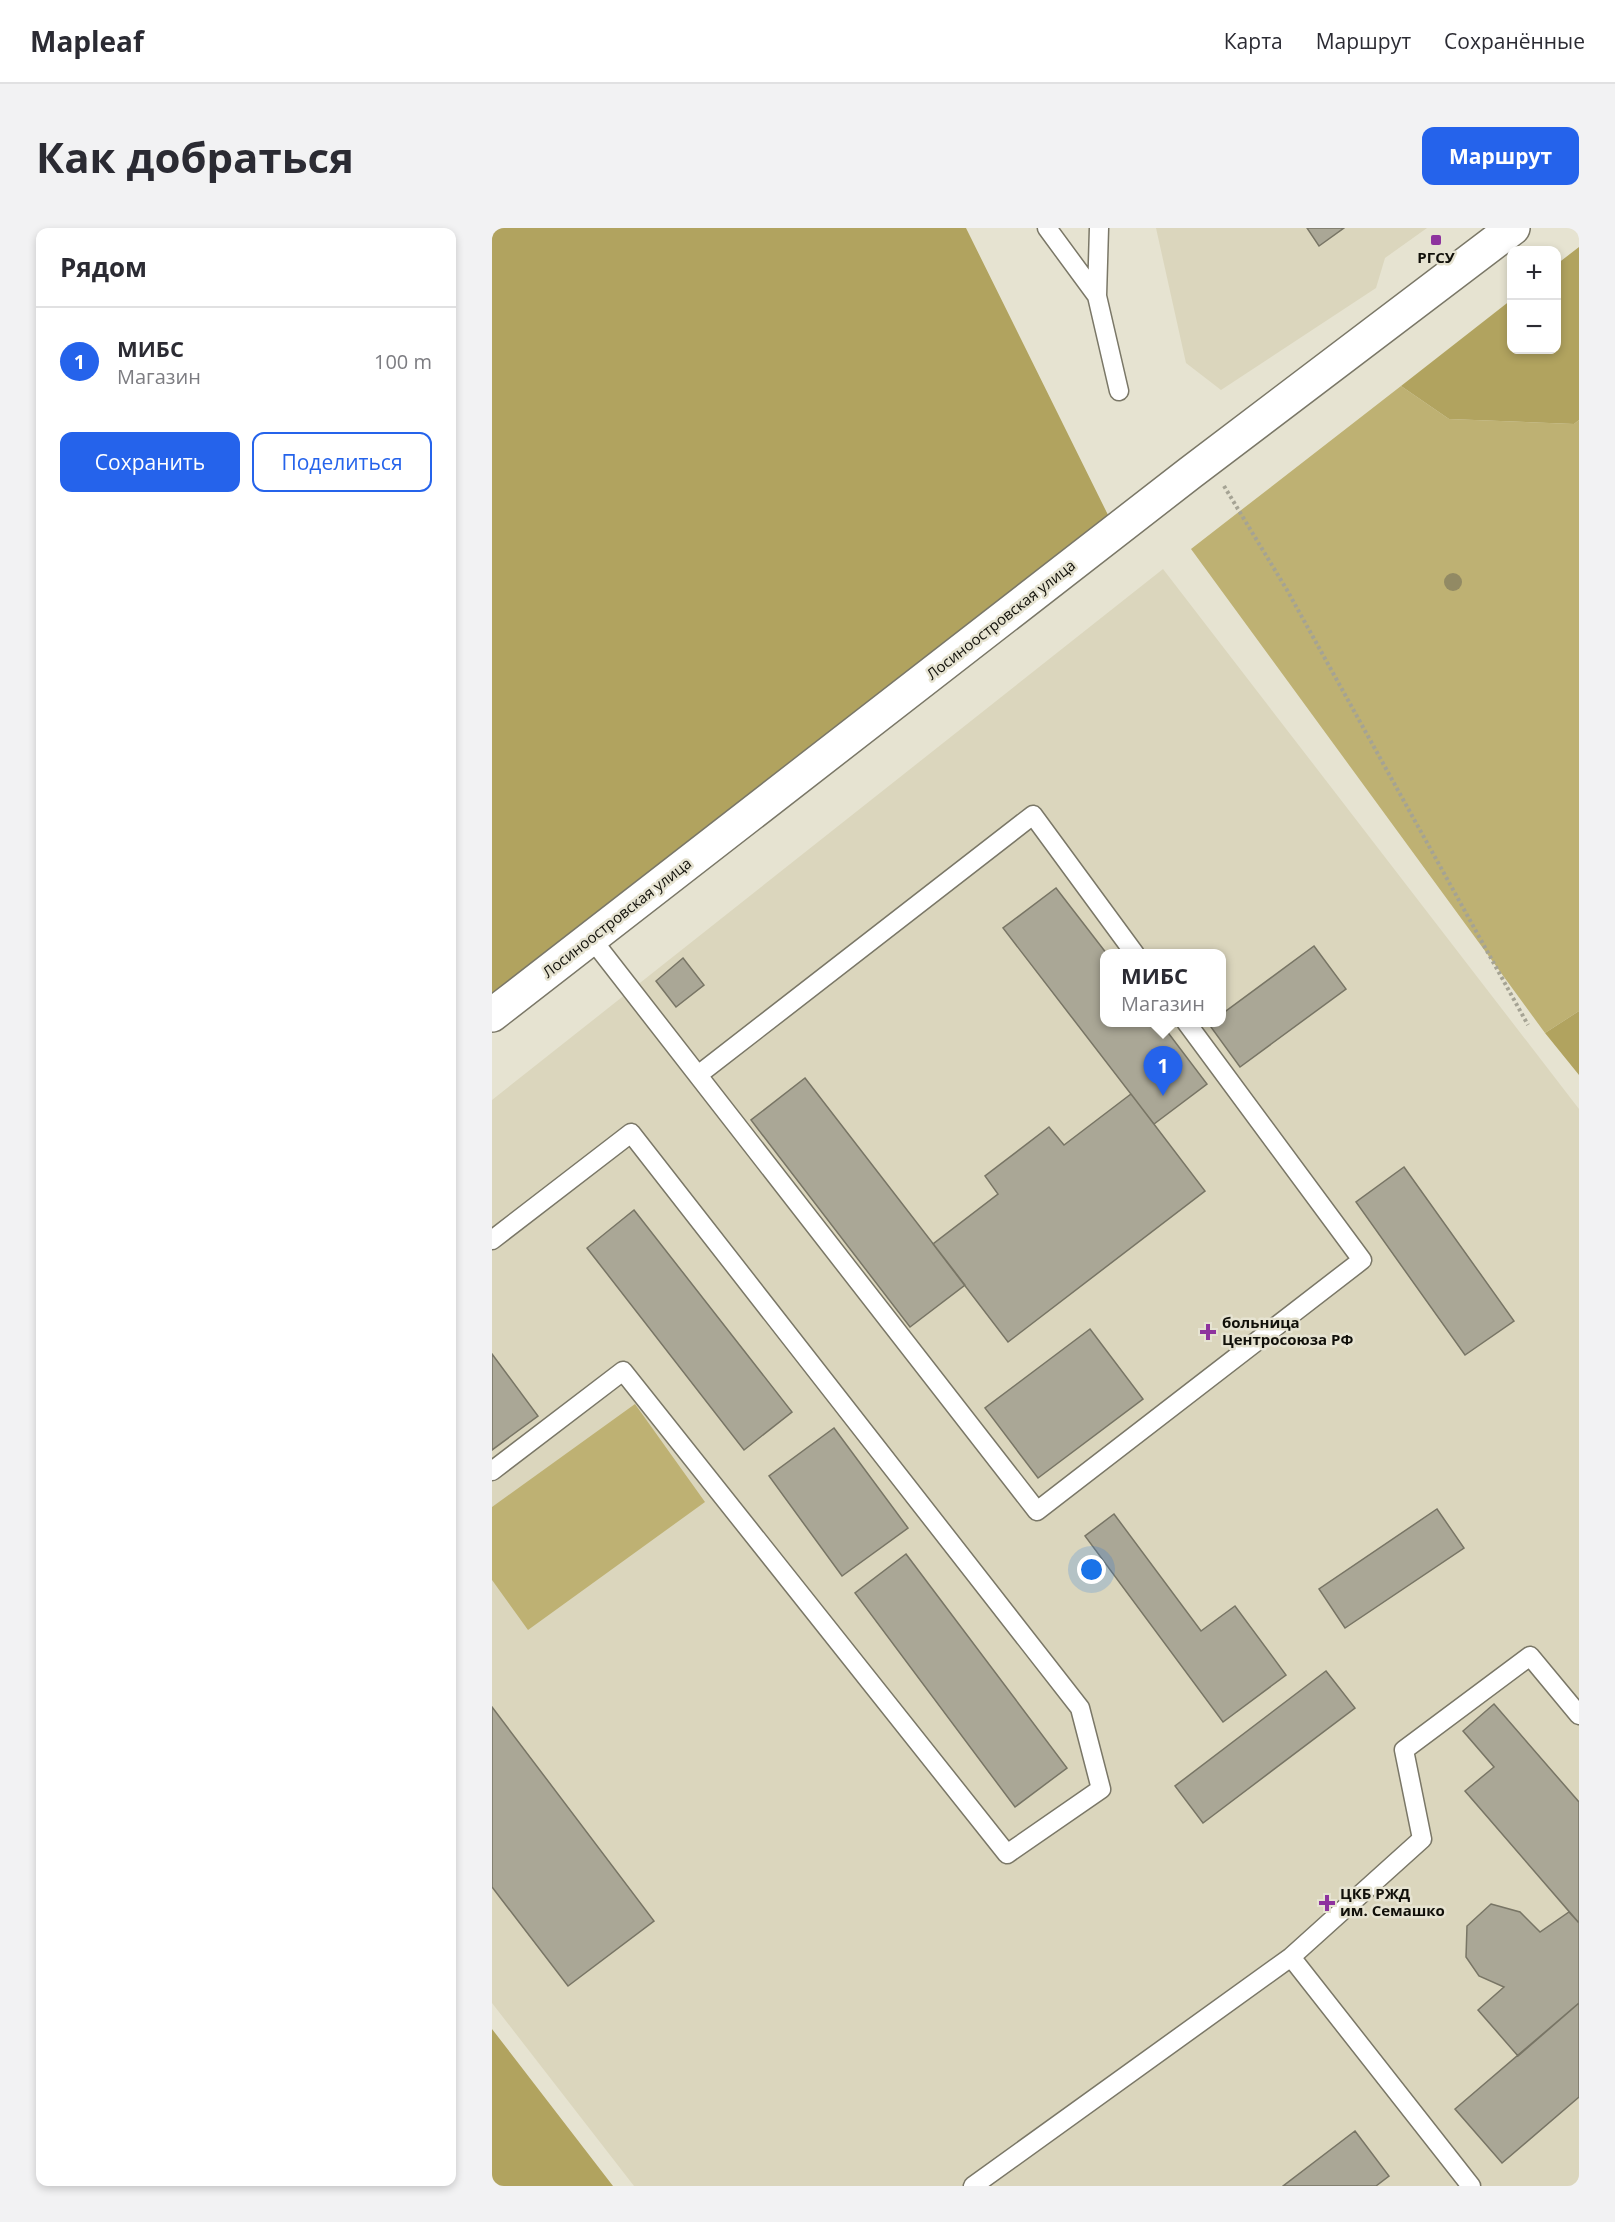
<!DOCTYPE html>
<html lang="ru">
<meta charset="utf-8">
<style>
body{margin:0;font-family:"Open Sans",sans-serif;background:#f2f2f3;color:#2b2b33}
.controls{position:absolute;right:18px;top:18px;display:grid;overflow:hidden;border-radius:12px;box-shadow:0 3px 9px #0003}
.controls button{width:54px;height:54px;display:grid;place-items:center;padding:0;border:0;border-bottom:2px solid #e1e1e2;background:#fff;color:#2b2b33;font:30px sans-serif}
.you{position:absolute;left:600px;top:1342px;width:21px;height:21px;margin:-15px;border:4px solid #fff;border-radius:50%;background:#1a73e8;box-shadow:0 0 0 9px #1a73e833}
.badge{display:grid;place-items:center;width:39px;height:39px;border-radius:50%;background:#2563eb;color:#fff;font-size:20px;font-weight:700}
.pin{position:absolute;translate:-50% -50px;filter:drop-shadow(0 2px 3px #0008)}
.pin::after{content:'';position:absolute;top:32px;width:21px;height:18px;background:inherit;clip-path:polygon(0 0,100% 0,50% 100%)}
.popup{position:absolute;left:608px;top:721px;width:126px;height:78px;box-sizing:border-box;display:grid;place-content:center;border-radius:12px;background:#fff;filter:drop-shadow(0 2px 4px #0005);font-size:20px;white-space:nowrap;color:#7c7c81}
.popup b{font-size:22px;color:#2b2b33}
.popup::after{content:'';position:absolute;left:50%;top:100%;margin-left:-12px;border:12px solid transparent;border-top-color:#fff}
.list{margin:0;padding:0;list-style:none}
h2{display:flex;justify-content:space-between;align-items:center;height:78px;margin:0;padding:0 24px;font-size:26px}
h2 small{font-size:20px;font-weight:400;color:#7c7c81}
.list li{display:grid;grid-template-columns:39px 1fr auto;gap:18px;align-items:center;box-sizing:border-box;height:108px;padding:0 24px;border-top:2px solid #e1e1e2}
.list b{display:block;font-size:22px;white-space:nowrap}
.list p{margin:0;font-size:20px;white-space:nowrap;color:#7c7c81}
.list em{font-size:20px;font-style:normal;color:#7c7c81}
.actions{display:flex;gap:12px;padding:18px 24px}
.actions a{flex:1;padding:14px 0;border:2px solid #2563eb;border-radius:12px;text-align:center;font-size:21px;color:#2563eb}
.actions .main{background:#2563eb;color:#fff}
.map{position:relative;flex:none;width:1087px;height:1958px;overflow:hidden;border-radius:12px}
header{display:flex;align-items:center;gap:36px;box-sizing:border-box;height:84px;padding:0 30px;background:#fff;border-bottom:2px solid #e1e1e2}
header strong{font-size:28px}
nav{display:flex;gap:33px;margin-inline-start:auto;font-size:21px}
.intro{display:flex;align-items:center;justify-content:space-between;box-sizing:border-box;height:144px;padding:0 36px}
h1{margin:0;font-size:42px}
.button{padding:15px 27px;border-radius:12px;background:#2563eb;color:#fff;font-size:21px;font-weight:700}
main{display:flex;gap:36px;padding:0 36px}
aside{flex:1;background:#fff;border-radius:12px;box-shadow:0 3px 9px #0003}
.map>svg:first-child{display:block}
</style>
<header>
<strong>Mapleaf</strong>
<nav><a>Карта</a><a>Маршрут</a><a>Сохранённые</a></nav>
</header>
<div class="intro"><h1>Как добраться</h1><a class="button">Маршрут</a></div>
<main>
<aside>
<h2>Рядом<small></small></h2>
<ul class="list">
<li><span class="badge">1</span><div><b>МИБС</b><p>Магазин</p></div><em>100 m</em></li>
</ul>
<div class="actions"><a class="main">Сохранить</a><a>Поделиться</a></div>
</aside>
<div class="map">
<svg width="1087" height="1958" viewBox="0 0 1087 1958">
<rect width="100%" height="100%" fill="#e6e3d1"/>
<path fill="#dbd6bd" fill-rule="evenodd" d="M 664,0 L 935,0 L 893,30 L 884,60 L 729,162 L 694,135 Z
M 671,341 L 1087,881 L 1087,1958 L 142,1958 L 0,1775 L 0,872 ZM 612,726 L 730,726 L 730,794 L 612,794 Z"/>
<path fill="#beb173" d="M 909,158 L 957,191 L 1082,196 L 1087,192 L 1087,783 L 1053,805 L 699,321 Z
M 143,1176 L 213,1274 L 36,1402 L 0,1352 L 0,1279 Z"/>
<path fill="#b1a35f" d="M 0,0 L 474,0 L 618,291 L 0,776 Z
M 1087,19 L 1087,192 L 1082,196 L 957,191 L 909,158 L 1019,72 L 1020,122 L 1064,122 L 1065,36 Z
M 1087,783 L 1087,847 L 1053,805 Z
M 0,1801 L 121,1958 L 0,1958 Z"/>
<path fill="#aaa796" stroke="#787565" stroke-width="1.5" d="M 815,0 L 852,0 L 827,18 Z
M 564,660 L 615,726 L 612,794 L 668,794 L 715,856 L 662,896 L 511,700 Z
M 822,718 L 854,761 L 748,839 L 716,795 L 730,794 L 730,786 Z
M 191,730 L 212,757 L 184,779 L 164,753 Z
M 313,850 L 473,1057 L 418,1099 L 259,892 Z
M 639,866 L 713,963 L 516,1114 L 441,1016 L 506,966 L 493,948 L 557,899 L 572,917 Z
M 912,939 L 1022,1093 L 973,1127 L 864,974 Z
M 142,982 L 300,1184 L 252,1222 L 95,1020 Z
M 598,1101 L 651,1171 L 546,1250 L 493,1180 Z
M 0,1126 L 46,1188 L 0,1222 Z
M 342,1200 L 416,1300 L 350,1348 L 277,1248 Z
M 945,1281 L 972,1320 L 853,1400 L 827,1361 Z
M 622,1286 L 709,1403 L 743,1378 L 794,1447 L 731,1494 L 593,1308 Z
M 414,1326 L 575,1540 L 523,1579 L 363,1365 Z
M 834,1443 L 863,1480 L 711,1595 L 683,1558 Z
M 1002,1476 L 1087,1574 L 1087,1695 L 973,1563 L 1002,1539 L 971,1503 Z
M 0,1479 L 162,1693 L 76,1758 L 0,1659 Z
M 999,1676 L 1028,1684 L 1048,1704 L 1077,1684 L 1087,1695 L 1087,1775 L 1026,1828 L 986,1782 L 1012,1759 L 987,1748 L 974,1729 L 975,1698 Z
M 1087,1775 L 1087,1869 L 1010,1935 L 963,1881 Z
M 863,1903 L 897,1948 L 884,1958 L 791,1958 Z"/>
<g fill="none" stroke-linecap="round" stroke-linejoin="round">
<g stroke="#7a7767" stroke-width="21">
<path id="service" d="M 555,0 L 605,68
M 607,0 L 605,68 L 627,163
M 99,710 L 545,1283 L 870,1032 L 694,794
M 206,847 L 541,587 L 643,726
M 0,1012 L 139,905 L 588,1480 L 609,1561 L 515,1626 L 131,1143 L 0,1243
M 799,1729 L 979,1958
M 481,1958 L 799,1729 L 930,1611 L 912,1522 L 1038,1428 L 1087,1487"/>
</g>
<g stroke="#7a7767" stroke-width="36">
<path id="tertiary" d="M 0,787 L 698,245 L 1021,0"/>
</g>
<path stroke="#a5a394" stroke-width="4" stroke-dasharray="3 3" stroke-linecap="butt" d="M 732,258 L 795,362 L 1036,797"/>
<use href="#service" stroke="#fff" stroke-width="18"/>
<use href="#tertiary" stroke="#fff" stroke-width="33"/>
</g>
<circle fill="#928a64" cx="961" cy="354" r="9"/>
<g fill="#8e339e" stroke="#e6e3d1" stroke-width="2">
<rect x="938" y="6" width="12" height="12" rx="3"/>
<path d="M713 1095h6v6h6v6h-6v6h-6v-6h-6v-6h6z"/>
<path d="M832 1666h6v6h6v6h-6v6h-6v-6h-6v-6h6z"/>
</g>
<g text-anchor="middle" stroke-width="5" stroke-linejoin="round" paint-order="stroke">
<g font-size="15" font-weight="bold" fill="#11100a" stroke="#e6e3d1" text-anchor="start">
<text x="944" y="35" text-anchor="middle">РГСУ</text>
<text x="730" y="1100">больница<tspan x="730" dy="17">Центросоюза РФ</tspan></text>
<text x="848" y="1671">ЦКБ РЖД<tspan x="848" dy="17">им. Семашко</tspan></text>
</g>
<g font-size="15" fill="#11100a" stroke="#e6e3d1">
<text transform="translate(509 392) rotate(-38)" y="5">Лосиноостровская улица</text>
<text transform="translate(125 690) rotate(-38)" y="5">Лосиноостровская улица</text>
</g>
</g>
</svg>
<div class="controls">
<button>+</button>
<button>−</button>
</div>
<div class="you"></div>
<div class="pin badge" style="left:671px;top:868px">1</div>
<div class="popup"><b>МИБС</b>Магазин</div>
</div>
</main>
